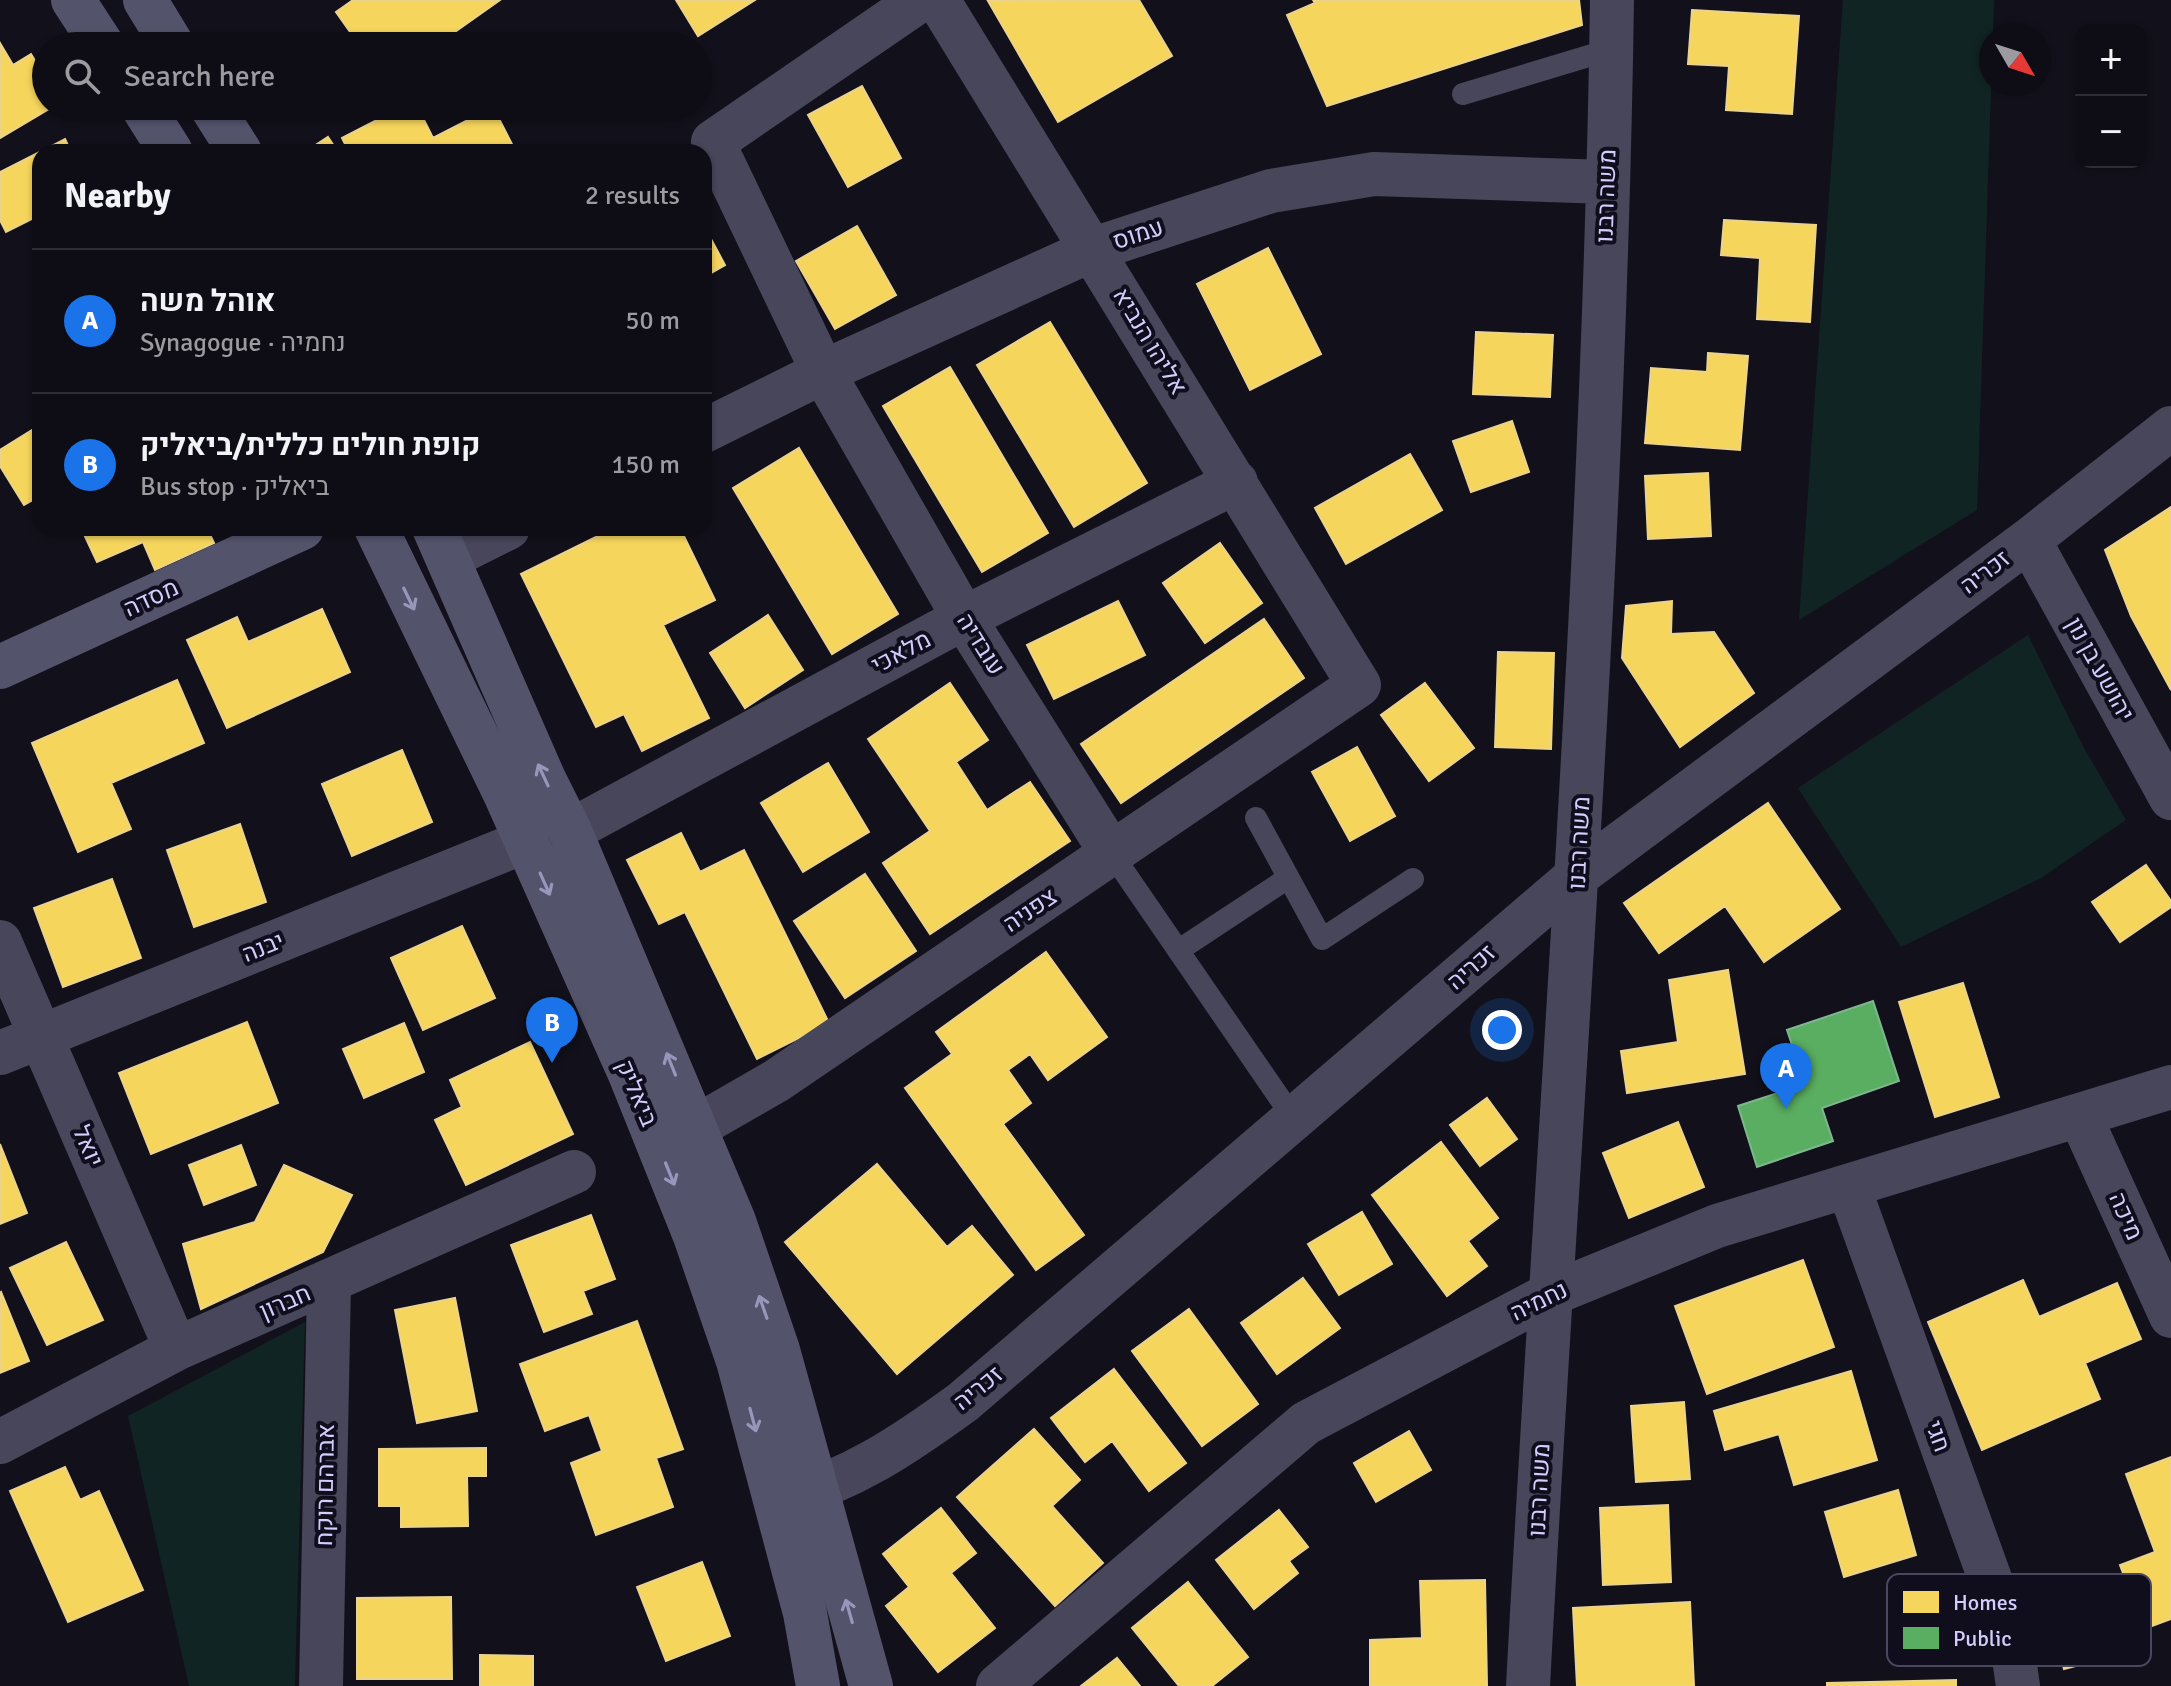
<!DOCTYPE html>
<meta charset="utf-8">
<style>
body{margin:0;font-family:Signika,Heebo,sans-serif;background:#17151d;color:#f1f3f6}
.controls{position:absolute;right:24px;top:24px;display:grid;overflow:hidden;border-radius:16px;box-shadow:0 2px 6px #0004}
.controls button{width:72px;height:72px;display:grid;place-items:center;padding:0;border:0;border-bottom:2px solid #2e2c34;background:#0e0c14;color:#f1f3f6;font:40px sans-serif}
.compass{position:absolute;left:1979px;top:24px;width:72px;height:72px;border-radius:50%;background:#0e0c14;box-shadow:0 2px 6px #0004;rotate:129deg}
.you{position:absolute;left:1502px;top:1030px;width:28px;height:28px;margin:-20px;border:6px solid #fff;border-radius:50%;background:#1a73e8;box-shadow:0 0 0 12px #1a73e833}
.badge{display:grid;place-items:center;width:52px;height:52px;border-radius:50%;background:#1a73e8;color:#fff;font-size:26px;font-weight:700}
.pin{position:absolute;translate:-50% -66px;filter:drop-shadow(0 2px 4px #0008)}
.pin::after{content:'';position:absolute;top:42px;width:28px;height:24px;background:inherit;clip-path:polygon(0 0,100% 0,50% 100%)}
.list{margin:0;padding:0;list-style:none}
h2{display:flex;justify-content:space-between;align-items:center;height:104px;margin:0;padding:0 32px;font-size:34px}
h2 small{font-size:26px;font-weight:400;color:#9b9ba0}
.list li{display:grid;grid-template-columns:52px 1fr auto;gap:24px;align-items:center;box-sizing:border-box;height:144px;padding:0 32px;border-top:2px solid #2e2c34}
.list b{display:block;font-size:30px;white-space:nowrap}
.list p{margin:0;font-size:26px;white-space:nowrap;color:#9b9ba0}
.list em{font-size:26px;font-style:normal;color:#9b9ba0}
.icon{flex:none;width:44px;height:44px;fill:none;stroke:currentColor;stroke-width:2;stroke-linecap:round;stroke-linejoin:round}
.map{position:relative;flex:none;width:2171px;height:1686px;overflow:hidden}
.search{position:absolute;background:#0e0c14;box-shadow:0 2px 6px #0004;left:32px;top:32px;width:680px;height:88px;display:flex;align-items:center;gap:20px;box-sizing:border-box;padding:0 28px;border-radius:44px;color:#9b9ba0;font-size:30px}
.panel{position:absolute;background:#0e0c14;box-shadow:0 2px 6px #0004;left:32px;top:144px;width:680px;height:392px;border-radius:24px}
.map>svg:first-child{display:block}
</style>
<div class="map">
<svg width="2171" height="1686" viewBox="0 0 2171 1686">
<rect width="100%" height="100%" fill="#12101a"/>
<path fill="#112424" d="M 1843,0 L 1994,0 L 1977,510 L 1799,620 Z
M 2028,635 L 2084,748 L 2126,820 L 2041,878 L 1901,947 L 1798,788 Z
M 305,1322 L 295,1686 L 189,1686 L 128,1416 Z"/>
<path fill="#f6d55c" stroke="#ebd38c" stroke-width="2" d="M 353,0 L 500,0 L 435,46 L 360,46 L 336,12 Z
M 676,0 L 755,0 L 698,36 Z
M 1139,0 L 1172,56 L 1058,122 L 988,1 Z
M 1313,0 L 1579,0 L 1582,25 L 1327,106 L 1287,15 L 1315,3 Z
M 1692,10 L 1799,16 L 1792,114 L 1726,110 L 1729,66 L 1688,64 Z
M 0,43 L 13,65 L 31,54 L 46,78 L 46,106 L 54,106 L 0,138 Z
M 862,86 L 901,158 L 848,187 L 808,115 Z
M 404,106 L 417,106 L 433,138 L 493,107 L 516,152 L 349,152 L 342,138 Z
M 328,137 L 338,152 L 305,152 Z
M 65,139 L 71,152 L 40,152 L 40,215 L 6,232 L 0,220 L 0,172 Z
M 1724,220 L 1816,225 L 1810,322 L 1757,319 L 1760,258 L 1721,255 Z
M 704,226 L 725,265 L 704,277 Z
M 857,226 L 896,295 L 835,329 L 796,261 Z
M 1268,248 L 1321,354 L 1250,390 L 1197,284 Z
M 1050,322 L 1147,483 L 1074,527 L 977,365 Z
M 1476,332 L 1553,335 L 1550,397 L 1473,394 Z
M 1708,353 L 1748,356 L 1740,450 L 1645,443 L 1651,368 L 1707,372 Z
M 950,367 L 1048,533 L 982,572 L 883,406 Z
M 1512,421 L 1529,472 L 1471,492 L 1453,441 Z
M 40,425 L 40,496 L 24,505 L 0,466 L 0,450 Z
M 799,448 L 898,614 L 832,654 L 733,488 Z
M 1410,454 L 1442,510 L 1346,564 L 1315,508 Z
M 1708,473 L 1711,536 L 1648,539 L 1645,476 Z
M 2171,507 L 2171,690 L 2131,616 L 2105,550 Z
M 81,528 L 207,528 L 214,543 L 155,570 L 143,542 L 97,562 Z
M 614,528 L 680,528 L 715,600 L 663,625 L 709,718 L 642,751 L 624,714 L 596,727 L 521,574 Z
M 1220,543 L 1262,603 L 1205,643 L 1163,583 Z
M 1118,601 L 1145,655 L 1054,699 L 1027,645 Z
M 1672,601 L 1671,634 L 1714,632 L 1754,693 L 1680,747 L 1622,658 L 1626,606 Z
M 322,609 L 350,672 L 227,728 L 187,640 L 237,617 L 248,642 Z
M 768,615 L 803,670 L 745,708 L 710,653 Z
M 1264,619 L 1304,678 L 1121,803 L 1081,744 Z
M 1498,652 L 1554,653 L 1551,749 L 1495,747 Z
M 177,680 L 204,743 L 111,783 L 131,829 L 78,852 L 32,743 Z
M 950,683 L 988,740 L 956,762 L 987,810 L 1030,782 L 1070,841 L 930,934 L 883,863 L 930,831 L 868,739 Z
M 1425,683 L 1474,748 L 1429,781 L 1381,715 Z
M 1357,747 L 1395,816 L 1350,841 L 1312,772 Z
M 402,750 L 432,822 L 352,856 L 322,784 Z
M 828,763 L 869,832 L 803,872 L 761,803 Z
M 1768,803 L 1840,909 L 1764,962 L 1725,906 L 1659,953 L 1624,903 Z
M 240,824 L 266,902 L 194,927 L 167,850 Z
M 681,833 L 700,872 L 744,850 L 829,1023 L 757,1059 L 685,912 L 659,924 L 627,860 Z
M 2146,865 L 2171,901 L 2171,907 L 2120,942 L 2092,902 Z
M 865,874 L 916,951 L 845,998 L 794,921 Z
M 112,879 L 141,958 L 63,987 L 34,908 Z
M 462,926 L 495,998 L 423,1030 L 391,958 Z
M 1046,952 L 1107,1037 L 1048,1080 L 1030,1054 L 1008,1070 L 1031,1103 L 1003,1124 L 1084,1235 L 1036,1270 L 905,1088 L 952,1054 L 936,1032 Z
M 1728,970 L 1745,1074 L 1627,1093 L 1621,1051 L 1678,1042 L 1669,980 Z
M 1963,983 L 1999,1097 L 1935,1117 L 1899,1002 Z
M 247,1022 L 278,1103 L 151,1154 L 119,1073 Z
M 404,1023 L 424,1072 L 364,1098 L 343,1049 Z
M 530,1042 L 573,1134 L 466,1185 L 435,1120 L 462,1107 L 450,1080 Z
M 1487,1098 L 1517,1139 L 1480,1166 L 1450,1125 Z
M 1678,1122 L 1704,1187 L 1629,1218 L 1603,1153 Z
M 1441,1142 L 1498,1218 L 1468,1241 L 1487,1266 L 1447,1296 L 1372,1195 Z
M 0,1144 L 27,1213 L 0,1224 Z
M 241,1145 L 256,1185 L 204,1205 L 189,1165 Z
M 877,1164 L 947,1247 L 972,1226 L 1013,1275 L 897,1374 L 785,1242 Z
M 284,1165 L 352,1195 L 323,1252 L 201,1309 L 183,1244 L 255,1222 Z
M 1362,1212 L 1392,1264 L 1339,1295 L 1308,1244 Z
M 591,1215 L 615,1279 L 583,1291 L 592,1314 L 544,1332 L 511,1245 Z
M 66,1242 L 103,1320 L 47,1345 L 10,1268 Z
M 1803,1260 L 1834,1347 L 1707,1394 L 1675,1306 Z
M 1303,1278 L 1340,1328 L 1277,1374 L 1241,1323 Z
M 2023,1280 L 2039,1317 L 2117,1283 L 2141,1339 L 2085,1363 L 2100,1399 L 1982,1450 L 1928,1322 Z
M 1,1292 L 29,1361 L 0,1373 L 0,1293 Z
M 455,1298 L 477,1411 L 417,1423 L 395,1310 Z
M 1189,1309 L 1258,1404 L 1202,1446 L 1132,1351 Z
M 637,1321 L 683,1449 L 656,1458 L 673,1507 L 596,1535 L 571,1463 L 602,1451 L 589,1415 L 545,1431 L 520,1364 Z
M 1114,1369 L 1186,1463 L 1149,1491 L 1112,1441 L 1085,1462 L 1051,1418 Z
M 1851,1371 L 1877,1460 L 1794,1485 L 1779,1434 L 1725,1450 L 1714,1411 Z
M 1684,1402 L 1690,1479 L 1636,1482 L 1631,1406 Z
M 1034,1429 L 1080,1480 L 1052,1506 L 1103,1563 L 1055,1606 L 957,1497 Z
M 1409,1431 L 1431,1470 L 1376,1502 L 1354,1463 Z
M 486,1448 L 486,1476 L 467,1476 L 468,1526 L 401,1527 L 401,1506 L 379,1506 L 379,1449 Z
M 2171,1457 L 2171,1619 L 2144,1629 L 2120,1565 L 2155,1552 L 2126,1474 Z
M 65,1467 L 80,1500 L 99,1491 L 143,1590 L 68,1622 L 10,1491 Z
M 1898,1490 L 1916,1555 L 1844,1577 L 1825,1512 Z
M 1668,1505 L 1671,1582 L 1603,1585 L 1600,1508 Z
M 941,1508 L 976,1553 L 951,1573 L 995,1628 L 938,1672 L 886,1606 L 909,1587 L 883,1554 Z
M 1279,1510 L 1308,1547 L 1289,1561 L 1298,1573 L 1254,1609 L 1216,1560 Z
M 702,1562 L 730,1636 L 666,1661 L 637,1587 Z
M 1485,1580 L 1487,1686 L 1370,1686 L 1370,1640 L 1422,1638 L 1420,1581 Z
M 1188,1582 L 1248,1657 L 1212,1686 L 1179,1686 L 1132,1628 Z
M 2101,1593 L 2118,1655 L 2064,1669 L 2048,1607 Z
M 451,1597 L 452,1679 L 357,1679 L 357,1598 Z
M 1690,1602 L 1694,1686 L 1577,1686 L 1573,1608 Z
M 480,1655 L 533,1656 L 533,1686 L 480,1686 Z
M 1117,1658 L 1140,1686 L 1081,1686 Z
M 1956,1680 L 1956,1686 L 1827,1686 L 1827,1683 Z"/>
<path fill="#5aae61" stroke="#7eb78f" stroke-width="2" d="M 1873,1001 L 1899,1081 L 1822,1108 L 1833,1141 L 1757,1167 L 1738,1106 L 1805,1084 L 1787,1030 Z"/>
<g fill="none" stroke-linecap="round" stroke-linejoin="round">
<path stroke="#47465a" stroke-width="22" d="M 1463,94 L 1612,49
M 1256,818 L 1322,939 L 1413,879
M 1112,854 L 1294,1119
M 1179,950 L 1288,878"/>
<path stroke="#47465a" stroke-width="44" d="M 920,0 L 713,142 L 823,372 L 964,618 L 1112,854
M 704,431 L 823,372 L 1094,249 L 1271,191 L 1374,174 L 1607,182
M 2029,540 L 2171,798
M 448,558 L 508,528
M 570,831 L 964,618 L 1236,482
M 0,942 L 176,1349
M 0,1053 L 526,841
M 2080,1116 L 2171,1316
M 696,1127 L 776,1081 L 1359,685 L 938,0
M 1849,1188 L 2011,1637 L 2018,1686
M 0,1442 L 176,1349 L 574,1172
M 781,1500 C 852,1480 904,1445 963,1402 L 1578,875 L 2029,540 L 2171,428
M 321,1686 L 329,1284
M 998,1686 L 1306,1423 L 1549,1295 L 1717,1226 L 2171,1087
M 1528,1686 C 1558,1124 1604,563 1612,0"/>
<path stroke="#53536c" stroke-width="44" d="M 73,0 L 103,46
M 145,0 L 173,46
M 142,106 L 171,152
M 211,106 L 240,152
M 376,528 L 506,796 L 630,1074 L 695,1236 L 738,1361 L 805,1613 L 818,1686
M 434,528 L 544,779 L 570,831 L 734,1221 L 778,1350 L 871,1686
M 0,667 L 302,528"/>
</g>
<defs><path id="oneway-shaft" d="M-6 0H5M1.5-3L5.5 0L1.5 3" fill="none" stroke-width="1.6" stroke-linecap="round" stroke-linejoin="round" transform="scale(2)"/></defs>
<g stroke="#9996bb">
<use href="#oneway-shaft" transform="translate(409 599) rotate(64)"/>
<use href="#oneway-shaft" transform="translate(543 775) rotate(-115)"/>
<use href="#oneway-shaft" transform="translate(545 884) rotate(66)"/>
<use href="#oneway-shaft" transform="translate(671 1064) rotate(-112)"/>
<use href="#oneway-shaft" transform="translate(670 1174) rotate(68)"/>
<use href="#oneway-shaft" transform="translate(763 1307) rotate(-109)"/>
<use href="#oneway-shaft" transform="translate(753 1420) rotate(75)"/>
<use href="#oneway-shaft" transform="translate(849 1611) rotate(-106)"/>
</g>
<g text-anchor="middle" stroke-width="8" stroke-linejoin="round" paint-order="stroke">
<g font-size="24" fill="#d2cdfb" stroke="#100d1d">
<text transform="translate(1606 196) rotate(-88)" y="8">משה רבנו</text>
<text transform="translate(1138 234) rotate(-18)" y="8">עמוס</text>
<text transform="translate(1150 341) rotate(59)" y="8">אליהו הנביא</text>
<text transform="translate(1985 572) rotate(-37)" y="8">זכריה</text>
<text transform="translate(151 598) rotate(-25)" y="8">מסדה</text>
<text transform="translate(981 644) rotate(58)" y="8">עובדיה</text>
<text transform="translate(901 652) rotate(-28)" y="8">מלאכי</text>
<text transform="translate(2100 669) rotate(61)" y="8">יהושע בן נון</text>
<text transform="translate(1579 843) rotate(-87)" y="8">משה רבנו</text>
<text transform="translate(1030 910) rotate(-34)" y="8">צפניה</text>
<text transform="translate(263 947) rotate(-22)" y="8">יבנה</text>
<text transform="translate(1471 967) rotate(-41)" y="8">זכריה</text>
<text transform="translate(637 1093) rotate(67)" y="8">ביאליק</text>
<text transform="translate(88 1146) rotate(67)" y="8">יואל</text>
<text transform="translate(2126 1216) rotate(66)" y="8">מיכה</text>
<text transform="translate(1539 1301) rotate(-26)" y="8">נחמיה</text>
<text transform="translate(285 1302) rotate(-23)" y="8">חברון</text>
<text transform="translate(978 1388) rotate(-39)" y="8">זכריה</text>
<text transform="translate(1938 1436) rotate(70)" y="8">חגי</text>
<text transform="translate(325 1485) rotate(-89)" y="8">אברהם רוקח</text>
<text transform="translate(1539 1490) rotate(-87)" y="8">משה רבנו</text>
</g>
</g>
<rect x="1887" y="1574" width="264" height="92" rx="12" fill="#100d1d" stroke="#4a4760" stroke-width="2"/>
<rect x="1903" y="1591" width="36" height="22" fill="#f6d55c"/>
<rect x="1903" y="1627" width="36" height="22" fill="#5aae61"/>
<g font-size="22" fill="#d2cdfb">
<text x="1953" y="1610">Homes</text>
<text x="1953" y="1646">Public</text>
</g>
</svg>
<div class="controls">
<button>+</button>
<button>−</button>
</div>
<svg class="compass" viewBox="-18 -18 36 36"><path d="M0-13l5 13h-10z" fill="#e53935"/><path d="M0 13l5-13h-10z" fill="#9b9ba0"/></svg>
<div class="you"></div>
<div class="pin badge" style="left:1786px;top:1109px">A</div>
<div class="pin badge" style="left:552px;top:1063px">B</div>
<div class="search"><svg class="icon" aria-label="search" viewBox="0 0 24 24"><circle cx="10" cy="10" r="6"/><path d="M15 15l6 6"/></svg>Search here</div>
<section class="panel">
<h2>Nearby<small>2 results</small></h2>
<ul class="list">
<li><span class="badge">A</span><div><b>אוהל משה</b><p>Synagogue · נחמיה</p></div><em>50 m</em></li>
<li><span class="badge">B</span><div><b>קופת חולים כללית/ביאליק</b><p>Bus stop · ביאליק</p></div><em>150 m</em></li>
</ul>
</section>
</div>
